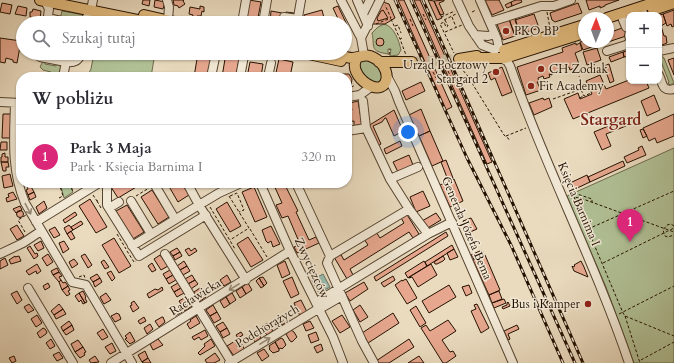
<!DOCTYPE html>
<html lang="pl">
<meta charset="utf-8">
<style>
body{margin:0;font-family:Cardo,serif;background:#f7f7f7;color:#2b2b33}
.controls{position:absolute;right:12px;top:12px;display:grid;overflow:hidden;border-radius:8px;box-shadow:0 1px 3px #0004}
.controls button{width:36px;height:36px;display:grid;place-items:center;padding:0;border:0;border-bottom:1px solid #e1e1e2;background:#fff;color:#2b2b33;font:20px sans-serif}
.compass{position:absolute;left:578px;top:12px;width:36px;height:36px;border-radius:50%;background:#fff;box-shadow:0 1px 3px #0004;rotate:1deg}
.you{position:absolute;left:408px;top:132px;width:14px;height:14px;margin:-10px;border:3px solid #fff;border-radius:50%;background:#1a73e8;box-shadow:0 0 0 6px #1a73e833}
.badge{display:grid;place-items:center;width:26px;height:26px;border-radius:50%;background:#db2777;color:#fff;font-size:13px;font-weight:700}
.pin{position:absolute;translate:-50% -33px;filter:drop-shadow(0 1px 2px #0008)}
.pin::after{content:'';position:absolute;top:21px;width:14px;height:12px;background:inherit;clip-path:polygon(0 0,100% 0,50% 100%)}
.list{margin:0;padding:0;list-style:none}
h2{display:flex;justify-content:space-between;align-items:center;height:52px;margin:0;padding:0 16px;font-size:17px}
h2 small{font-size:13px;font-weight:400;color:#7c7c81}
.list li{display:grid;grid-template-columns:26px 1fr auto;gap:12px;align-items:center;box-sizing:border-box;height:64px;padding:0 16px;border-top:1px solid #e1e1e2}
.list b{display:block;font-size:15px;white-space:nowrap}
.list p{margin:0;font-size:13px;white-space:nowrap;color:#7c7c81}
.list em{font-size:13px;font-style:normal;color:#7c7c81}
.icon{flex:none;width:22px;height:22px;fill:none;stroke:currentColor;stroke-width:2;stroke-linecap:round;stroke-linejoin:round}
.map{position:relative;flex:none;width:674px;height:363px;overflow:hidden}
.search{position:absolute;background:#fff;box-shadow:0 1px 3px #0004;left:16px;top:16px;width:336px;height:44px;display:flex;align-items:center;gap:10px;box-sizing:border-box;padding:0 14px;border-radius:22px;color:#7c7c81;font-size:15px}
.panel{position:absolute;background:#fff;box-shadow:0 1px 3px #0004;left:16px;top:72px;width:336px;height:116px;border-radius:16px}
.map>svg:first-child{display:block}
</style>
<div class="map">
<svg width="674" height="363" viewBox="0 0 674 363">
<rect width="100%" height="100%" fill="#eadbbf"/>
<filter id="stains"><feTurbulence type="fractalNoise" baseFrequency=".005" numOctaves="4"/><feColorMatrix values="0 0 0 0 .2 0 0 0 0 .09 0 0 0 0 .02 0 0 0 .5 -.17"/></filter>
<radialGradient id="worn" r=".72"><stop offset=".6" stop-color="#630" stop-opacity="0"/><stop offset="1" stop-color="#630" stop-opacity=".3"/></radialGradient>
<path fill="#b1c196" stroke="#6b694b" d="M 62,11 L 85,15 L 85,16 L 75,23 L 73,22 L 74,19 L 65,16 L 64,20 L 60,19 Z
M 384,24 C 394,26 399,41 401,50 L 398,55 L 390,56 L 391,49 L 388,49 L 388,54 C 369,51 375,47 372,33 L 378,27 Z
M 94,53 L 118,53 L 154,59 L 151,77 L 87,77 L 91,69 Z
M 659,54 L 664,58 L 674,83 L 670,85 L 668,83 L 669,82 L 660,59 L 659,59 Z
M 362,59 C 375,62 382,66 383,79 L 377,83 C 368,80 362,75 359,65 Z
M 43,61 L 45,61 L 45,64 L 56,66 L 57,63 C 63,67 61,71 60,77 L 50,77 L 51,72 L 43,70 L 40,67 Z
M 18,110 L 21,110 L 21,151 L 17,151 Z
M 674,148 L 674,363 L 634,363 L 606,287 L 567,196 Z
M 60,183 L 69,183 L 73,192 L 64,198 Z"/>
<path fill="#98bbaf" stroke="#6a7769" d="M 323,274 L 330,287 L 319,293 L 312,280 Z"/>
<path fill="#e6a78e" stroke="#251100" d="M 143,0 L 150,0 L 149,6 L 142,4 Z
M 155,0 L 165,2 L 163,9 L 154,7 Z
M 173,0 L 184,0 L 183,1 L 185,4 L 179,8 L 178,6 L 174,5 Z
M 249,0 L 261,2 L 257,23 L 244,20 Z
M 398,0 L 404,0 L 452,107 L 446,110 Z
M 414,0 L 420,0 L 492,162 L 487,164 Z
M 428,0 L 434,1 L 442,18 L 437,20 Z
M 444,0 L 444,1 L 439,3 L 444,14 L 440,15 L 434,1 Z
M 485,0 L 499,0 L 504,10 L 492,15 Z
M 516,0 L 521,0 L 522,2 L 512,6 L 511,2 Z
M 586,0 L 619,0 L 605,5 L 605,6 L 600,8 L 600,6 L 589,10 Z
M 380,1 L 389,4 L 395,18 L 385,24 L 372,24 Z
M 511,2 L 512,6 L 507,8 L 505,5 Z
M 2,3 L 12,5 L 10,14 L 0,12 Z
M 578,3 L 582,13 L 555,22 L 552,20 L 550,13 Z
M 18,6 L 27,8 L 26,16 L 15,14 Z
M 200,6 L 204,7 L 204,12 L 202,11 L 201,16 L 197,16 L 196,18 L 192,18 L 193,15 L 189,14 L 190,7 L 200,9 Z
M 338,6 L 350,31 L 345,33 L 345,23 L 340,23 L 333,8 Z
M 33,9 L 41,11 L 40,19 L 30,17 L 30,12 L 32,12 Z
M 322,10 L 325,22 L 329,23 L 310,23 L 310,21 L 306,22 L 304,15 Z
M 383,10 L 388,18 L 378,21 L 377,18 L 381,11 Z
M 674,10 L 674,26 L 672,27 L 671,24 L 667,26 L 663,14 Z
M 271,11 L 282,13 L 281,23 L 270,23 Z
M 286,12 L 294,13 L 292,23 L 281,23 L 282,16 L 286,16 Z
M 534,14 L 539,28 L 520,34 L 515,20 Z
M 663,14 L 666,23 L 661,26 L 664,36 L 666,36 L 667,43 L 660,46 L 659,15 Z
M 515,18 L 520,34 L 515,36 L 509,19 Z
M 509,19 L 515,36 L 503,40 L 497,24 Z
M 628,26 L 629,35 L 608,42 L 608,33 Z
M 0,38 L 21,41 L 17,63 L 13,62 L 13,60 L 6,58 L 5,63 L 0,62 Z
M376 42a4 4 0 1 1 8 0a4 4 0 1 1-8 0Z
M 584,41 L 584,42 L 606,42 L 583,50 L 580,42 Z
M 576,43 L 576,45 L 580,43 L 582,50 L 575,53 L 579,64 L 577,65 L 578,67 L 570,70 L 569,67 L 552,73 L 552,75 L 549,74 L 550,77 L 544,79 L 543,76 L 538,78 L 539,82 L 537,82 L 541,90 L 526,95 L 517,67 L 563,52 L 562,48 Z
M 597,48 L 601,60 L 587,65 L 583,52 Z
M 629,50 L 629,56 L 624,57 L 623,52 Z
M 623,52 L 624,57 L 611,62 L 609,57 Z
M 198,53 L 213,53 L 208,77 L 194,77 Z
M 226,53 L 240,53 L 236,77 L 222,77 Z
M 674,58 L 674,75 L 668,60 Z
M 279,59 L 293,62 L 290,77 L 275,77 Z
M 250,62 L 263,64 L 261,77 L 247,77 Z
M 609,64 L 614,81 L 610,83 L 604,66 Z
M 502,67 L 512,92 L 502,96 L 495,78 L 491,80 L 488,73 Z
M 342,74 L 349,74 L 352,79 L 351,86 L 347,87 L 347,77 L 342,77 Z
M 600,75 L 606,89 L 629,80 L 629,81 L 646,81 L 649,88 L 573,119 L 564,99 L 578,93 L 580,99 L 592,94 L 586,81 Z
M 421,82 L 425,91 L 406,100 L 402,91 Z
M 654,95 L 660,110 L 647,116 L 641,101 Z
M 543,98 L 544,100 L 549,98 L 552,107 L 534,115 L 529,103 Z
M 358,101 L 362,124 L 354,126 L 354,121 L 347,122 L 347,111 L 352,110 L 350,103 Z
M 421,109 L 430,131 L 419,136 L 409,115 Z
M 394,110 L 403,131 L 394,136 L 386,118 L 385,118 L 382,122 L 373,126 L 381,144 L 378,146 L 368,126 Z
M 3,114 L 11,114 L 10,138 L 2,138 Z
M 674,114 L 674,136 L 657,143 L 655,138 L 649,141 L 643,128 Z
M 623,120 L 626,126 L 606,134 L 611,146 L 602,150 L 594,132 Z
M 643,129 L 647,136 L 643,138 L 640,130 Z
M 430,131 L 443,161 L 432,166 L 419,136 Z
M 400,141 L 402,146 L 386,154 L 384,149 Z
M 1,142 L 7,142 L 7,150 L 0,150 Z
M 642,146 L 646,155 L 627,163 L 624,157 L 639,150 L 638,148 Z
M 5,153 L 5,157 L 8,157 L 8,162 L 1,162 L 1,157 L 2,157 L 2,154 Z
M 409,155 L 413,165 L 398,172 L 393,162 Z
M 446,160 L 453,178 L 448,180 L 441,162 Z
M 623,161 L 625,166 L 590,182 L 588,177 Z
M 1,162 L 8,162 L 9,167 L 6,167 L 6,171 L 3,171 Z
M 10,174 L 13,186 L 4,188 L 2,176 Z
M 587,175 L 590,182 L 573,190 L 570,183 Z
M 454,179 L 463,201 L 450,207 L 440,185 Z
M 111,183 L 143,183 L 118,198 L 109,184 Z
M 167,183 L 182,183 L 189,195 L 178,202 Z
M 273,183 L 284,183 L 298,211 L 296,212 L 309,240 L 316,237 L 319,243 L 297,253 L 294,247 L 300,244 L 288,216 L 282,218 L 276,205 L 282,203 Z
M 30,185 L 34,192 L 28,195 L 26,190 L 28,189 L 27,186 Z
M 254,187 L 267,217 L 255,222 L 242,192 Z
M 152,190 L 169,217 L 158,224 L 141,197 Z
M 423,191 L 430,206 L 416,212 L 410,197 Z
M 13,192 L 17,199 L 7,202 L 6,198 L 9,197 L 8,194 Z
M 34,192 L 36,197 L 30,200 L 28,195 Z
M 90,199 L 107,227 L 96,233 L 79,206 Z
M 44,201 L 47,208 L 39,214 L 36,207 Z
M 227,202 L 241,226 L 230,232 L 216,209 Z
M 127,205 L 144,232 L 133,239 L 116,211 Z
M 20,206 L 22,210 L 16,213 L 13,209 Z
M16.5 214a3.5 3.5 0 1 1 7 0a3.5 3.5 0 1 1-7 0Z
M 75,212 L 77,215 L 65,223 L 63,220 Z
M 406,213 L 419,234 L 413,238 L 409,232 L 350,269 L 353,275 L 347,279 L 334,257 L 340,253 L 344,260 L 368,245 L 364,239 L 376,232 L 380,238 L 404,223 L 400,216 Z
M 436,213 L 441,220 L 426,229 L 422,221 Z
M 471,218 L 477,229 L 468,233 L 463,221 Z
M 81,221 L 83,224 L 73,230 L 71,227 Z
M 17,225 L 24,236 L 17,240 L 10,229 Z
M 69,225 L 73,230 L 67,234 L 64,228 Z
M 271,226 L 280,244 L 273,247 L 271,241 L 268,243 L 266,241 L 262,230 Z
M 55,227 L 60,235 L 54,238 L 49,230 Z
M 71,231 L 75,238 L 71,240 L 67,234 Z
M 446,232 L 448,236 L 376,281 L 374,277 Z
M 248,237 L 263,260 L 251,267 L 237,244 Z
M 114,238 L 131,266 L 119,273 L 102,245 Z
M 41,241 L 44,248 L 38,251 L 34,245 Z
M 64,241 L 69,249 L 63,253 L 59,243 Z
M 452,245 L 454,249 L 427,266 L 425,262 Z
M 30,246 L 35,254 L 37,253 L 38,256 L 34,259 L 27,248 Z
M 177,248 L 180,252 L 173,256 L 170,252 Z
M 189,248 L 191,251 L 195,248 L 197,251 L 189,256 L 185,250 Z
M 454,249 L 458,257 L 450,260 L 447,253 Z
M 482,250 L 484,255 L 474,259 L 471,255 Z
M 180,252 L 182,256 L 175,260 L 173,256 Z
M 48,254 L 53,262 L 47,266 L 42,258 Z
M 85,254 L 92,265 L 88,268 L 81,256 Z
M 160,255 L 168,266 L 161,270 L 154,259 Z
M 485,255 L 500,290 L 489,295 L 473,260 Z
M 15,256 L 15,257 L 19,256 L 21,261 L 11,264 L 9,260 Z
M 443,256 L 445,259 L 443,261 L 437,264 L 435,264 L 434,262 Z
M 5,258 L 8,265 L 0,269 L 0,261 Z
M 74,259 L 78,264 L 72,268 L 69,262 Z
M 104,260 L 109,267 L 105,269 L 101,262 Z
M 184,261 L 187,266 L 180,270 L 177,266 Z
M 285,261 L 290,274 L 282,278 L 277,265 Z
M 424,261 L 427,266 L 408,278 L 405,273 Z
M 581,261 L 584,267 L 588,277 L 574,271 L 572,266 L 573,267 L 575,266 L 574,265 Z
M 152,263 L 156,270 L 152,272 L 148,266 Z
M 37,264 L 41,271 L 37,274 L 36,271 L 29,275 L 26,271 Z
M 431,264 L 437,275 L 418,287 L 412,277 L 409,278 L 409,277 Z
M 187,266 L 190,271 L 183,275 L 180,270 Z
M 57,268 L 59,272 L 53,275 L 51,271 Z
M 170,270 L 173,275 L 166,279 L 163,274 Z
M 111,271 L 115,278 L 112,281 L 107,273 Z
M 59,272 L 62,276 L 59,277 L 61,280 L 59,282 L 53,275 Z
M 97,274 L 100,278 L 93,282 L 90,278 Z
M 173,275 L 176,280 L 169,284 L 166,279 Z
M 192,275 L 195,280 L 188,284 L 185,279 Z
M 227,275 L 231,282 L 224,286 L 220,280 Z
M 393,276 L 395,280 L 384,287 L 381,283 Z
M 263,277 L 267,283 L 264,286 L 259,278 Z
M 292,277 L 299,294 L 291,298 L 283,281 Z
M 100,278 L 102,282 L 95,287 L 93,282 Z
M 259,278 L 264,286 L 261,288 L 256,281 Z
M 406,279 L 417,298 L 407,304 L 395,285 L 402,280 L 402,281 Z
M 61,280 L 63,283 L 65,282 L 68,286 L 62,290 L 59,282 Z
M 195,280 L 198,284 L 191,289 L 188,284 Z
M 364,282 L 368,289 L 350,301 L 345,293 Z
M 48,283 L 50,287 L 45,290 L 43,286 Z
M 178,283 L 181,288 L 174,292 L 171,287 Z
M 248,283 L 252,290 L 246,294 L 242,287 Z
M 449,285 L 456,297 L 429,313 L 422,301 Z
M 469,285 L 472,293 L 466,296 L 462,287 Z
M 68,286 L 70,290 L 68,291 L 70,294 L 67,296 L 62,290 Z
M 162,287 L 163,290 L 149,298 L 147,294 L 155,289 L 158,290 Z
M 242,287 L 246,294 L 240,298 L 236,291 Z
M 181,288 L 184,293 L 177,297 L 174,292 Z
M 200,288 L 203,293 L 196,297 L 194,292 Z
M 17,291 L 22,300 L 17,304 L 11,294 Z
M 83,291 L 86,297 L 85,298 L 87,302 L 85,303 L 79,293 Z
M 499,291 L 502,299 L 492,303 L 489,295 Z
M 79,293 L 85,303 L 83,304 L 81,300 L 79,302 L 75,296 Z
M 106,293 L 111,300 L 104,304 L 100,297 Z
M 203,293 L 206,297 L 199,302 L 196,297 Z
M 232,293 L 236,300 L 230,304 L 226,297 Z
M 186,297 L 189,302 L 182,306 L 179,301 Z
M 226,297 L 230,304 L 224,308 L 220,301 Z
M 504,299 L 506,303 L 494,308 L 492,303 Z
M 301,300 L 307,312 L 300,316 L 294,303 Z
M 134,301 L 139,308 L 133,312 L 130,306 L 132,305 L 131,303 Z
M 189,302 L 192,306 L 185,311 L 182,306 Z
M 508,302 L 510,306 L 503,309 L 502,307 L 507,305 L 507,303 Z
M 29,304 L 34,310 L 28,313 L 24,307 Z
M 59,304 L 63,309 L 54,315 L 51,311 Z
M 477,304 L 489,328 L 481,333 L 471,311 L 476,309 L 474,305 Z
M 213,305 L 217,312 L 210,316 L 206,310 Z
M 360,305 L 368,317 L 360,322 L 353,310 Z
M 416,306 L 426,323 L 420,327 L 410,310 Z
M 179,308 L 182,312 L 175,316 L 173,312 Z
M 63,309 L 66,314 L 56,319 L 54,315 Z
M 217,312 L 221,319 L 214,323 L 210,316 Z
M 117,313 L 118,314 L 119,314 L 121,319 L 115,322 L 111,316 Z
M 393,313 L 399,323 L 368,343 L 362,333 Z
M 37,315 L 42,323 L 36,327 L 31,319 Z
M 284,315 L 288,321 L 282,325 L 279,319 Z
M 342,315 L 350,327 L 340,333 L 332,321 Z
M 196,316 L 200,323 L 190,329 L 187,324 L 191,321 L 190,320 Z
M 144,317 L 146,321 L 140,324 L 138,321 Z
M 162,317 L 163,317 L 165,322 L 159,327 L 155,321 Z
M 279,319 L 282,325 L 278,328 L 274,322 Z
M 448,320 L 456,331 L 442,340 L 450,352 L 453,351 L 456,356 L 446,363 L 443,363 L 421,328 L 426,325 L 430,331 Z
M 69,321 L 72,325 L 63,331 L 61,327 Z
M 310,321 L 314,328 L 306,331 L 303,324 Z
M 223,322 L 227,328 L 220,332 L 216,326 Z
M 267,323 L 273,331 L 267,335 L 261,328 Z
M 150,324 L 153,329 L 147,334 L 144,328 Z
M 72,325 L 74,330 L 66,335 L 63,331 Z
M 517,325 L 519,329 L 508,334 L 510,339 L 508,340 L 504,331 Z
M 43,328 L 45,329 L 47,332 L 46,334 L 40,338 L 37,333 Z
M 227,328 L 230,334 L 223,338 L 220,332 Z
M 103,329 L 108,337 L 102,340 L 97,333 Z
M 205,330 L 208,336 L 201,340 L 199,337 L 194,340 L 192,337 Z
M 291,330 L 294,332 L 297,337 L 292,342 L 290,341 L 286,334 Z
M 130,332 L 135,341 L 130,344 L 125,339 L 127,338 L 125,336 Z
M 241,332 L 243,335 L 238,338 L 236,335 Z
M 257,332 L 261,338 L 255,342 L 251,335 Z
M 316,332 L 319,340 L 311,343 L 308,335 Z
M 281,338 L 283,339 L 286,345 L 282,349 L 281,348 L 279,349 L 275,342 Z
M 51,339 L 55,346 L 50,349 L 46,343 Z
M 158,339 L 163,345 L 153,350 L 150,344 Z
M 211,339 L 215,346 L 200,355 L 198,353 L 205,346 L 204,344 Z
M 409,339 L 414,347 L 389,363 L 377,363 L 376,361 Z
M 78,340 L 83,347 L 75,352 L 71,344 Z
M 235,341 L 238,347 L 242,344 L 244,349 L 234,356 L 227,346 Z
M 275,342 L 279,349 L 279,351 L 273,353 L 269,349 L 270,348 L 269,346 Z
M 112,343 L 116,351 L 110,354 L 105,347 Z
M 321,344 L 323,350 L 317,353 L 314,347 Z
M 83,347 L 86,352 L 84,353 L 85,355 L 80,358 L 75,352 Z
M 264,349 L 269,356 L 262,361 L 257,353 Z
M 145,351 L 148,358 L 142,362 L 138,355 Z
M 59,352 L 63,358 L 57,361 L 53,355 Z
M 215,353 L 220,360 L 214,363 L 207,363 L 205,360 Z
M 14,356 L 16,361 L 12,363 L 9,358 Z
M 95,356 L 99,362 L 91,363 L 89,360 Z
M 419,356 L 424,363 L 408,363 Z
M 148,358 L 151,363 L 143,363 L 142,362 Z"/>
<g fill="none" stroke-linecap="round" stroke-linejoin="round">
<path stroke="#ccbda2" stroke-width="10" stroke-dasharray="10 5" stroke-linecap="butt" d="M 412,62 L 459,59"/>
<g stroke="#564430" stroke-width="10">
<path id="minor" d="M 167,0 L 169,7 L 168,20
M 341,0 L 361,38 L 364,55
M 357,0 L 368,26
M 457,0 L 469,26 L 482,45 L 495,50
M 480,0 L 497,39 L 499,48
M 45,1 L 49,9 L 47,23
M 92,5 L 93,0
M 643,13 L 643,15
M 363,14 L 370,0
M 284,17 L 298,19
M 48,18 L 70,23
M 623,20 L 626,27
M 490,22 L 541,6 L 554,6 L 571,0
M 82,23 L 89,15 L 96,12
M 242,23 L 246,0
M 263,23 L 267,0
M 297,23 L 301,0
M 475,35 L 488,36 L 495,34
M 629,35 L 629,36
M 361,38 L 380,0
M 607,51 L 626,45 L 629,43
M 659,51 L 674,48
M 41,53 L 40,57 L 66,62
M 500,58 L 507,61 L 510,66 C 545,167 595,262 629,363
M 659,75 C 663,84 662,92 674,89
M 63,77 L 66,62 C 75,63 78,61 82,53
M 211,77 L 216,53
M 240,77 L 244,56
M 268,77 L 271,63
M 388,78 L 395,91 L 399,102 L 513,363
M 347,97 L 360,95 L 372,86
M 0,102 L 21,103
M 15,103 C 14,139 11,169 25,203 L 72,282 L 86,285 L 132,363
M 347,131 L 366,128
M 390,179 L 418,167
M 105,183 L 107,188 L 107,205 L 139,256 L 206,215
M 241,183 L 219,193 L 199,205 L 246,280
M 260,183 L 290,251 L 333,337 L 343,363
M 296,183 L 330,256 L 409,209 L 390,179 L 366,128 L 363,101
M 156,187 L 175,219
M 131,201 L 151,234
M 109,208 L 119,202
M 409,209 L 428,234
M 36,222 L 99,183
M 132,246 L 199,205 L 187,183
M 0,254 L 23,243 L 41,231
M 165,254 L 232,363
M 330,256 L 327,263 L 362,341 L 374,363
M 28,288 L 73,363
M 320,300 L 428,234 L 452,222
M 323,307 L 342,296
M 111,363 L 290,251
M 229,363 L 318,309"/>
</g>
<g stroke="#251100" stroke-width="12">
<path id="major" d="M 40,0 L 152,23
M 653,10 L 674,3
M 144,15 L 179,23
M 607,18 L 662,0
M 504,50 L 584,25
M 304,53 L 341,61
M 334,53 C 340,54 346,58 352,58 C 359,58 363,54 370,56 C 395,65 390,98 367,84 C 358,78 351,67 357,58
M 471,58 L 505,58 L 584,33
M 459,59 L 477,56
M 379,62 L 412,62"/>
</g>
<path stroke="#251100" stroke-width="1" stroke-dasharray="3 2" stroke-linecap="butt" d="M 472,12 L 476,10
M 547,12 L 550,28
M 423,14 L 426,20
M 441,17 L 455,11
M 452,17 L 456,27
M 391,19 L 400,39
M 410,19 L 413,26
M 444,20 L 456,14
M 445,20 L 448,26 L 446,27 L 444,22 L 440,24 L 454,53
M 376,24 L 391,18 L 385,5
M 395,26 L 398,25 L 401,33
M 445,32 L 462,25
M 402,38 L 400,39 L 406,55
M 254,53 L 260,54
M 196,55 L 197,53
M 389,55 L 390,49
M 460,67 L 467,75 L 504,135 L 510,140
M 461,68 L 473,66
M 448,71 L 451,77
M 433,72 L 436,78
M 347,90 L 355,85
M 581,90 L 584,96 L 591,93
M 580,98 L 583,96
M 553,99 L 584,88 L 579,76
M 506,136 L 526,128
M 70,183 L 73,192
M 93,195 L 97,201 L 99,200
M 569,195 L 577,194 L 592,199 L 592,202
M 136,196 L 149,188
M 229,196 L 249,228 L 230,240
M 230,196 L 237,193 L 244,210 L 239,212
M 574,197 L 623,313 L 625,316 L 674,336
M 59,198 L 63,196 L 59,183
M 571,198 L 574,197 L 583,199 L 674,232
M 97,201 L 101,208
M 210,207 L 235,249
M 674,226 L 671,224 L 667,225 L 663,230 L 665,236 L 668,237 L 674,235
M 250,229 L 267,257
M 588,229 L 674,191
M 25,232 L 18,220 L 26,215
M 117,234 L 126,249
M 127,251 L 134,262 L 136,261
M 603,263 L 674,228
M 79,277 L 84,275 L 85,278
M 619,314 L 674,286
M 625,316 L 640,363
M 641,360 L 674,342"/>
<use href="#minor" stroke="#f1e8d5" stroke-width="8"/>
<use href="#major" stroke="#e5be80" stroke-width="10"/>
<g stroke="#251100" stroke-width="3">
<path id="rail" d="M 395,0 L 467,158 L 511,245 L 563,363
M 411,0 L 575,363
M 423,0 L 583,363"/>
</g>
<use href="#rail" stroke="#f1e8d5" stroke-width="1.5" stroke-dasharray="4.5" stroke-linecap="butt"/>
</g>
<defs><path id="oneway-shaft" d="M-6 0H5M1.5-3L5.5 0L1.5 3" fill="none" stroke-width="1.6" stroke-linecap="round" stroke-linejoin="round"/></defs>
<g stroke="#958775">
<use href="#oneway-shaft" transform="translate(28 209) rotate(62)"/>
<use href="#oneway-shaft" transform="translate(234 287) rotate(148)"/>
<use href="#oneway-shaft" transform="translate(265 341) rotate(-31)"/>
</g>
<g fill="#8f2418" stroke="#f1e8d5" stroke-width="1.5">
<circle cx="506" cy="31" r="4"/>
<circle cx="541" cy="69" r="4"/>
<circle cx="496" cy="72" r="4"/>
<circle cx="531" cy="86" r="4"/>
<circle cx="588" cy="304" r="4"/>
</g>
<g text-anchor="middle" stroke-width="3" stroke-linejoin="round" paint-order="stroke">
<g font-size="12" fill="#251100" stroke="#f1e8d5" text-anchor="start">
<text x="514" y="35">PKO BP</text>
<text x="488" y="69" text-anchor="end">Urząd Pocztowy<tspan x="488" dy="14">Stargard 2</tspan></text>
<text x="549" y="73">CH Zodiak</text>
<text x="539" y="90">Fit Academy</text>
<text x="580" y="308" text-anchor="end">Bus i Kamper</text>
</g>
<g font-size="12" fill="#251100" stroke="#f1e8d5">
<text transform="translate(579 204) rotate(67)" y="4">Księcia Barnima I</text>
<text transform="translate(467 228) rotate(67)" y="4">Generała Józefa Bema</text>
<text transform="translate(312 268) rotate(65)" y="4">Zwycięzców</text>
<text transform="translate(195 297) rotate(-32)" y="4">Racławicka</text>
<text transform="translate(267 326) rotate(-31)" y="4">Podchorążych</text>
</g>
<g font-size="16" font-weight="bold" fill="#7a1f14" stroke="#f1e8d5">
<text x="611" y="125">Stargard</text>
</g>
</g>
<rect width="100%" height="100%" filter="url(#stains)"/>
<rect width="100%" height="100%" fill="url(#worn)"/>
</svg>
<div class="controls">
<button>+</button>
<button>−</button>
</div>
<svg class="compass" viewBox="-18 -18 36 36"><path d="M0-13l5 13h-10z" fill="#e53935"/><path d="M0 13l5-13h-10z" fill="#7c7c81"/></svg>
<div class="you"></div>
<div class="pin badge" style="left:630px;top:242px">1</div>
<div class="search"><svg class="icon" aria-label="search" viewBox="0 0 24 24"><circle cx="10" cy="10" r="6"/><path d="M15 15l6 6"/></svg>Szukaj tutaj</div>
<section class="panel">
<h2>W pobliżu<small></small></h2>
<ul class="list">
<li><span class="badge">1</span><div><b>Park 3 Maja</b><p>Park · Księcia Barnima I</p></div><em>320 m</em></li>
</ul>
</section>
</div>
